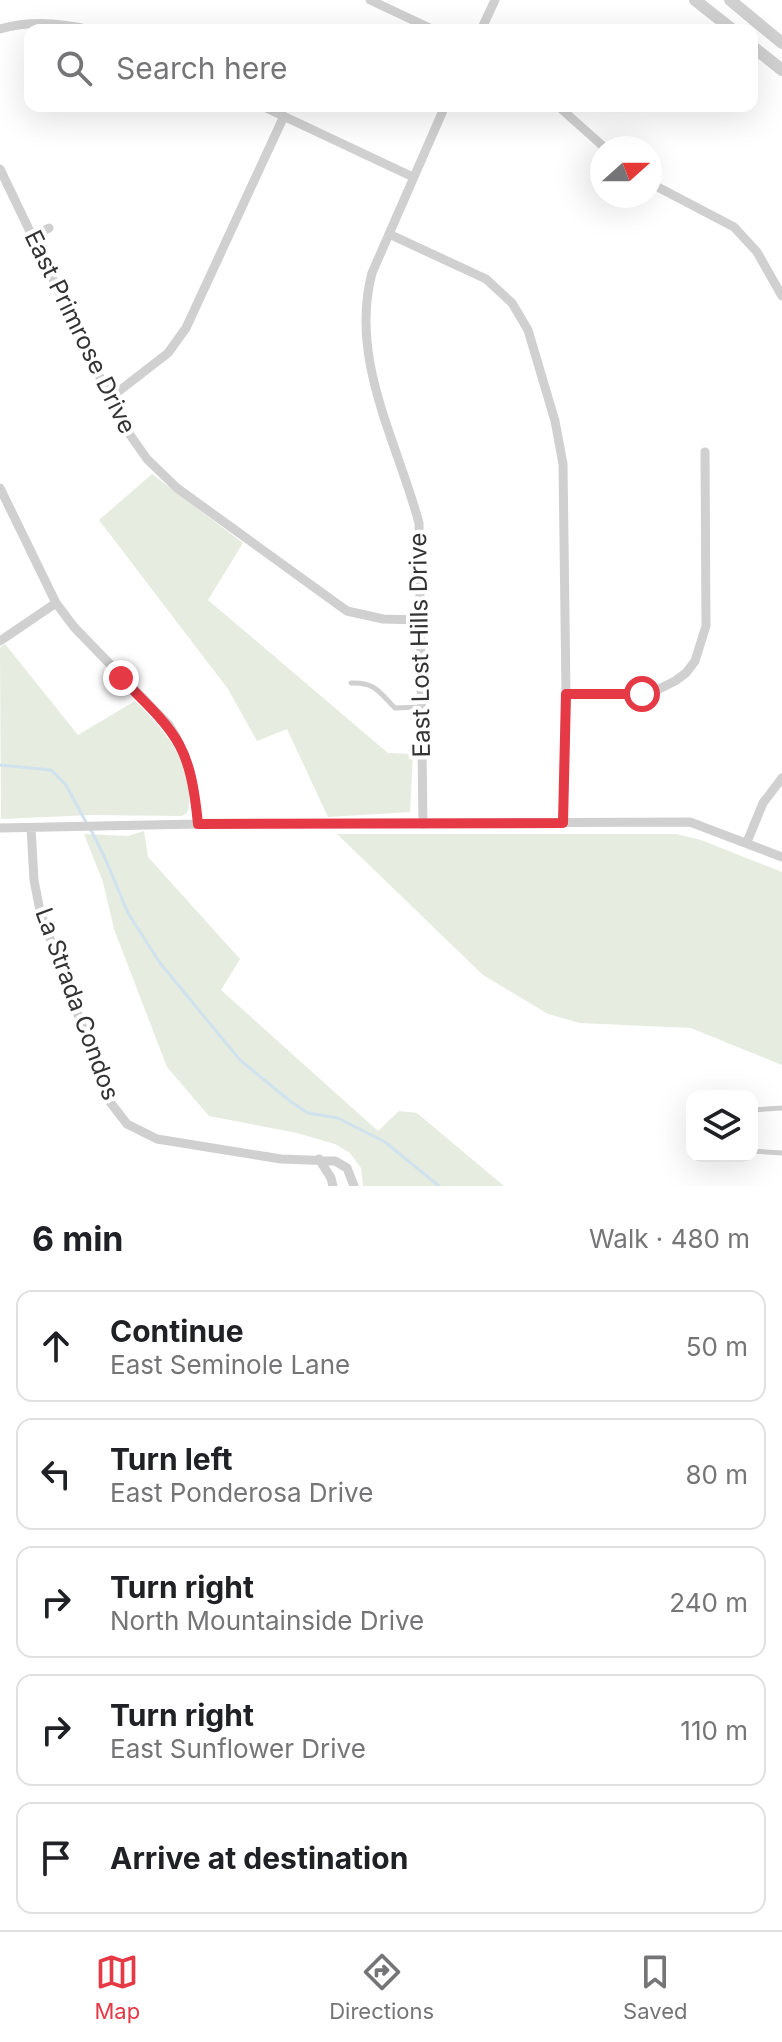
<!DOCTYPE html>
<meta charset="utf-8">
<style>
body{margin:0;font-family:Inter,sans-serif;background:#f6f6f6;color:#202124}
.controls{position:absolute;right:24px;bottom:24px;display:grid;overflow:hidden;border-radius:16px;box-shadow:0 8px 32px #0002}
.controls button{width:72px;height:72px;display:grid;place-items:center;padding:0;border:0;border-bottom:2px solid #e0e0e0;background:#fff;color:#202124;font:40px sans-serif}
.compass{position:absolute;left:590px;top:136px;width:72px;height:72px;border-radius:50%;background:#fff;box-shadow:0 8px 32px #0002;rotate:69deg}
.stop{position:absolute;width:24px;height:24px;margin:-18px;border:6px solid #e63946;border-radius:50%;background:#fff}
.stop.end{background:#e63946;border-color:#fff;box-shadow:0 2px 8px #0008}
.list{margin:0;padding:0;list-style:none}
h2{display:flex;justify-content:space-between;align-items:center;height:104px;margin:0;padding:0 32px;font-size:34px}
h2 small{font-size:26px;font-weight:400;color:#757577}
.list li{display:grid;grid-template-columns:52px 1fr auto;gap:24px;align-items:center;box-sizing:border-box;height:112px;margin:0 16px 16px;padding:0 16px;border:2px solid #e0e0e0;border-radius:16px}
.list b{display:block;font-size:30px;white-space:nowrap}
.list p{margin:0;font-size:26px;white-space:nowrap;color:#757577}
.list em{font-size:26px;font-style:normal;color:#757577}
.icon{flex:none;width:44px;height:44px;fill:none;stroke:currentColor;stroke-width:2;stroke-linecap:round;stroke-linejoin:round}
.map{position:relative;flex:none;width:782px;height:1186px;overflow:hidden}
.search{position:absolute;background:#fff;box-shadow:0 8px 32px #0002;left:24px;right:24px;top:24px;height:88px;display:flex;align-items:center;gap:20px;box-sizing:border-box;padding:0 28px;border-radius:16px;color:#757577;font-size:30px}
.sheet{height:744px;background:#fff}
nav{display:flex;justify-content:space-around;align-items:center;box-sizing:border-box;height:112px;border-top:2px solid #e0e0e0;background:#fff;font-size:22px;color:#757577}
nav a{display:grid;justify-items:center;gap:4px}
nav .on{color:#e63946}
.map>svg:first-child{display:block}
</style>
<div class="map">
<svg width="782" height="1186" viewBox="0 0 782 1186">
<rect width="100%" height="100%" fill="#fff"/>
<path fill="#e6ecdf" d="M 152,474 L 243,543 L 208,600 L 388,753 L 413,754 L 410,812 L 328,817 L 287,729 L 257,741 L 228,689 L 99,520 Z
M 5,644 L 78,735 L 135,701 C 159,725 180,746 187,781 C 189,792 191,802 187,813 L 182,816 L 92,815 L 1,819 L 0,648 Z
M 144,831 L 148,857 L 240,959 L 221,990 L 378,1131 L 399,1111 L 417,1113 L 504,1186 L 363,1186 L 361,1168 L 350,1153 L 335,1144 L 297,1133 L 209,1116 L 167,1067 L 114,929 L 103,882 L 84,834 L 128,836 Z
M 337,834 L 676,834 L 701,840 L 782,872 L 782,1065 L 691,1028 L 580,1023 L 548,1014 L 483,975 Z"/>
<g fill="none" stroke-linecap="round" stroke-linejoin="round">
<path stroke="#cfe2ee" stroke-width="3" d="M 0,765 L 51,770 L 66,785 L 87,824
M 91,830 L 105,858 L 128,913 L 160,963 L 240,1060 L 291,1102 L 308,1113 L 338,1118 L 385,1142 L 439,1186"/>
<path stroke="#d0d0d0" stroke-width="5" d="M 351,683 C 375,682 379,692 395,708 L 420,707
M 752,1110 L 782,1108
M 752,1151 L 782,1153"/>
<path stroke="#d0d0d0" stroke-width="9" d="M 370,0 L 434,30
M 0,29 C 28,21 61,23 90,30
M 481,30 L 495,0
M 262,106 L 413,177
M 558,106 L 605,148
M 0,169 L 110,398 L 128,432 L 147,459 L 177,488 L 347,611 L 383,619 L 420,620
M 650,183 L 734,227 L 757,252 L 782,296
M 389,234 L 486,279 L 512,303 L 528,330 L 555,421 L 563,464 L 566,694 L 563,823
M 33,236 L 49,228
M 110,398 L 168,353 L 186,328 L 284,116
M 0,488 L 56,603 L 74,627 L 169,725 C 190,757 194,788 198,824
M 0,641 L 56,603
M 566,694 L 642,694 L 659,689 L 675,681 L 686,673 L 695,661 L 706,626 L 705,452
M 423,824 L 419,523 C 397,441 349,359 372,273 L 445,106
M 0,828 L 198,824 L 690,822 L 782,857
M 31,828 L 34,880 L 40,911 L 110,1102 L 127,1124 L 157,1139 L 281,1159 L 335,1161 L 347,1168 L 354,1186
M 747,842 L 763,803 L 782,778
M 319,1159 L 331,1178 L 333,1186"/>
<path stroke="#d0d0d0" stroke-width="12" d="M 695,0 L 733,30
M 730,0 L 782,43
M 752,46 L 782,70"/>
</g>
<g fill="none" stroke-linecap="round" stroke-linejoin="round">
<path stroke="#e63946" stroke-width="10" d="M 121,678 C 177,734 190,743 198,824 L 563,823 L 566,694 L 642,694"/>
</g>
<g text-anchor="middle" stroke-width="8" stroke-linejoin="round" paint-order="stroke">
<g font-size="24" fill="#333" stroke="#fff">
<text transform="translate(80 332) rotate(64)" y="8">East Primrose Drive</text>
<text transform="translate(420 645) rotate(-91)" y="8">East Lost Hills Drive</text>
<text transform="translate(77 1004) rotate(70)" y="8">La Strada Condos</text>
</g>
</g>
</svg>
<div class="controls">
<button><svg class="icon" aria-label="layers" viewBox="0 0 24 24"><path d="M12 4l9 5-9 5-9-5zM3 14l9 5 9-5"/></svg></button>
</div>
<svg class="compass" viewBox="-18 -18 36 36"><path d="M0-13l5 13h-10z" fill="#e53935"/><path d="M0 13l5-13h-10z" fill="#757577"/></svg>
<div class="stop" style="left:642px;top:694px"></div>
<div class="stop end" style="left:121px;top:678px"></div>
<div class="search"><svg class="icon" aria-label="search" viewBox="0 0 24 24"><circle cx="10" cy="10" r="6"/><path d="M15 15l6 6"/></svg>Search here</div>
</div>
<section class="sheet">
<h2>6 min<small>Walk · 480 m</small></h2>
<ul class="list">
<li><svg class="icon" aria-label="ahead" viewBox="0 0 24 24"><path d="M12 20V5M6 11l6-6 6 6"/></svg><div><b>Continue</b><p>East Seminole Lane</p></div><em>50 m</em></li>
<li><svg class="icon" aria-label="left" viewBox="0 0 24 24"><path d="M17 20v-9H6M10 6l-5 5 5 5"/></svg><div><b>Turn left</b><p>East Ponderosa Drive</p></div><em>80 m</em></li>
<li><svg class="icon" aria-label="right" viewBox="0 0 24 24"><path d="M7 20v-9h11M14 6l5 5-5 5"/></svg><div><b>Turn right</b><p>North Mountainside Drive</p></div><em>240 m</em></li>
<li><svg class="icon" aria-label="right" viewBox="0 0 24 24"><path d="M7 20v-9h11M14 6l5 5-5 5"/></svg><div><b>Turn right</b><p>East Sunflower Drive</p></div><em>110 m</em></li>
<li><svg class="icon" aria-label="arrive" viewBox="0 0 24 24"><path d="M6 21V4h12l-3 4 3 4H6"/></svg><div><b>Arrive at destination</b></div></li>
</ul>
</section>
<nav>
<a class="on"><svg class="icon" aria-label="map" viewBox="0 0 24 24"><path d="M3 6l6-2 6 2 6-2v14l-6 2-6-2-6 2zM9 4v14M15 6v14"/></svg>Map</a>
<a><svg class="icon" aria-label="directions" viewBox="0 0 24 24"><path d="M12 3l9 9-9 9-9-9zM9 14v-3h6M13 9l2 2-2 2"/></svg>Directions</a>
<a><svg class="icon" aria-label="saved" viewBox="0 0 24 24"><path d="M7 4h10v16l-5-4-5 4z"/></svg>Saved</a>
</nav>
